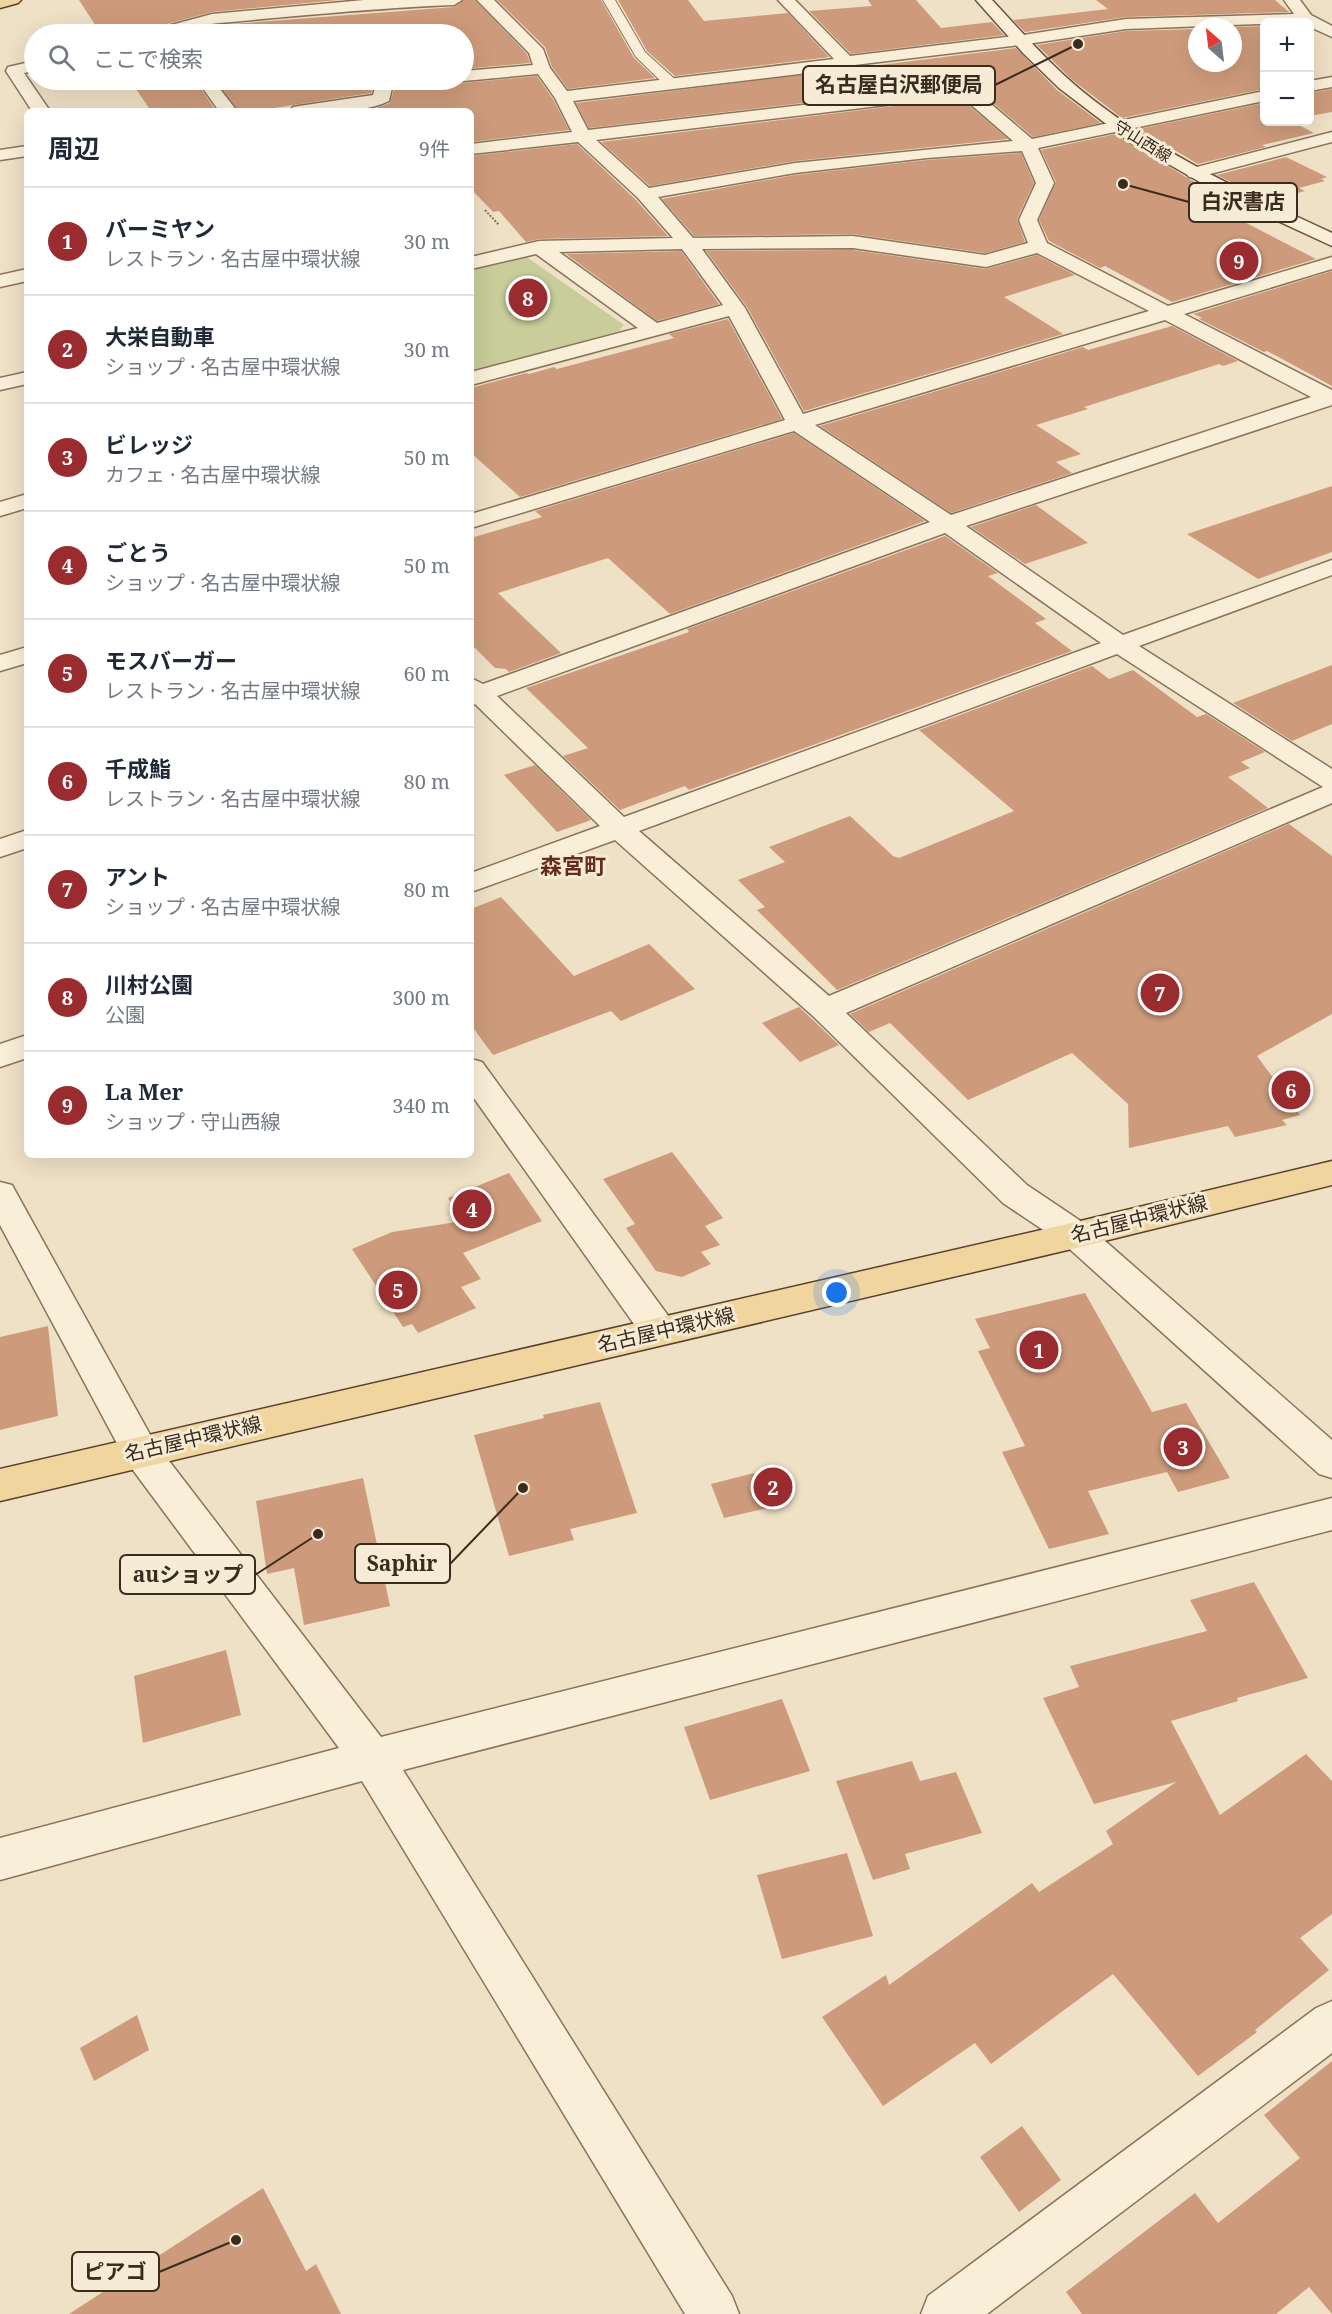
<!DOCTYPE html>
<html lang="ja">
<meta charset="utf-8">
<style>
body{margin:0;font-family:"Noto Serif","Noto Sans JP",serif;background:#f6f6f7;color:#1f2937}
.controls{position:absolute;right:18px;top:18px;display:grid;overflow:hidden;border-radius:9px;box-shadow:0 6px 24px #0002}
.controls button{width:54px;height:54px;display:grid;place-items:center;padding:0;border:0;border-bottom:2px solid #e0e1e3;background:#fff;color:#1f2937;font:30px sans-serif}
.compass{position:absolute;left:1188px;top:18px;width:54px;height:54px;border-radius:50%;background:#fff;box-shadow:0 6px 24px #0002;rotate:332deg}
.you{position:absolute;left:837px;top:1293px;width:21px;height:21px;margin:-15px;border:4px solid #fff;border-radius:50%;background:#1a73e8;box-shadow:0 0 0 9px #1a73e833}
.badge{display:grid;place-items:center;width:39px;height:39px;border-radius:50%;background:#9a2b2f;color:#fff;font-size:20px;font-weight:700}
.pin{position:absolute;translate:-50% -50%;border:3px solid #fff;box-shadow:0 2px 6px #0006}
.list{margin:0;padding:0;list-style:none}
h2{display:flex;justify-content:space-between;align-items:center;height:78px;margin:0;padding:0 24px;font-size:26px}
h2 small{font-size:20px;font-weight:400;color:#747a83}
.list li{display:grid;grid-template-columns:39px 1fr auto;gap:18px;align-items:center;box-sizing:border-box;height:108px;padding:0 24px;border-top:2px solid #e0e1e3}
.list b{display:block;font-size:22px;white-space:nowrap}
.list p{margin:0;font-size:20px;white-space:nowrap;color:#747a83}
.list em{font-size:20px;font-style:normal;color:#747a83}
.icon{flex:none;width:33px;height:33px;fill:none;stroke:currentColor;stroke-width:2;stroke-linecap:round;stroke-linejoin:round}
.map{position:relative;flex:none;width:1332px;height:2314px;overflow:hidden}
.search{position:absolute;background:#fff;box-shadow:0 6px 24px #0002;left:24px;top:24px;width:450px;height:66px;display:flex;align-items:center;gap:15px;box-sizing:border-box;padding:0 21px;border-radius:33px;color:#747a83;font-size:22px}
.panel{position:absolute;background:#fff;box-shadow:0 6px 24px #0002;left:24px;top:108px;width:450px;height:1050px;border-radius:9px}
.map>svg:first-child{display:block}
</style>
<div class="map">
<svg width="1332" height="2314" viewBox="0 0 1332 2314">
<rect width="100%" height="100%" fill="#efe1c6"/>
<path fill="#c9cd99" d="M 525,256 L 624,325 L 619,331 L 471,372 L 471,270 Z"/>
<path fill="#cd9b7b" d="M 79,0 L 339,0 L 212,12 L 148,29 L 145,34 L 101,34 Z
M 464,0 L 475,0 L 527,54 L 530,63 L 464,69 L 464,34 L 175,34 L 219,25 L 454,7 Z
M 497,0 L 601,0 L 634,58 L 655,78 L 568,89 L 552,67 L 545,47 Z
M 618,0 L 688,0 L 704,21 L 788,13 L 829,57 L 675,76 L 647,51 Z
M 868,0 L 916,0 L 941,28 L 992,22 L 1004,35 L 851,54 L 809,11 L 872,6 Z
M 1096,0 L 1275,0 L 1289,12 L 1126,17 L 1025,32 L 1013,20 L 1108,9 Z
M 1264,26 L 1264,89 L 1122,118 L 1071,79 L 1037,45 L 1126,31 L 1197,29 L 1197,63 L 1233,63 L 1233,27 Z
M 1016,48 L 1057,90 L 1101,123 L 1033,137 L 972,85 L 965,84 L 589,128 L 576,103 Z
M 537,76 L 553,99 L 569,130 L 471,142 L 471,111 L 370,110 L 390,103 L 394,90 L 433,87 L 443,80 L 456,80 L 464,83 Z
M 130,80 L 195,80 L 216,111 L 151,111 Z
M 215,80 L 371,80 L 374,84 L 371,93 L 255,111 L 239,111 Z
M 1332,89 L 1332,112 L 1310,116 L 1310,93 Z
M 960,98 L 1008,139 L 795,161 L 650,186 L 601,142 Z
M 1264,103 L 1264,122 L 1293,122 L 1314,133 L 1262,145 L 1266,147 L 1198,164 L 1139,129 Z
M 1116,134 L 1189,179 L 1243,207 L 1225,212 L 1316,259 L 1172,302 L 1105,266 L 1100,268 L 1049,241 L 1039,220 L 1056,182 L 1041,150 Z
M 577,144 L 636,200 L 668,236 L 539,239 L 526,242 L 499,211 L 493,212 L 471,189 L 471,156 Z
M 1021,153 L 1034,183 L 1017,219 L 1025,242 L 985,253 L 853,234 L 694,236 L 662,199 L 795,175 L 927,160 Z
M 1286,157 L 1327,177 L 1321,179 L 1325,181 L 1299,188 L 1305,191 L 1268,201 L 1217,175 Z
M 853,250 L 986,269 L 1037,255 L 1075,275 L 1004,297 L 1063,334 L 804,411 L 747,307 L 706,251 Z
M 681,251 L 719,304 L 657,321 L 566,254 Z
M 1332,271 L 1332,386 L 1267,351 L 1264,352 L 1199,319 L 1202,318 L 1193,314 Z
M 728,319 L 782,419 L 520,497 L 471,453 L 471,388 L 526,373 L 529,374 L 554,367 L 557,369 L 674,338 L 669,334 Z
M 1172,326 L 1238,361 L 1223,366 L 1219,364 L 1084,407 L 1088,409 L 1036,425 L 1081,454 L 1056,462 L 1072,473 L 951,513 L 820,426 L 1083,347 L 1088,350 Z
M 794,433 L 925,521 L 670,614 L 608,558 L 498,593 L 561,653 L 509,672 L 506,669 L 495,668 L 471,644 L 471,538 L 542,517 L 535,511 Z
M 1332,486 L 1332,552 L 1258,579 L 1187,534 Z
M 1036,505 L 1088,543 L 1025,564 L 971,527 Z
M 945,536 L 998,573 L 988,576 L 1046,619 L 1035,623 L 1072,651 L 689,790 L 685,786 L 620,810 L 563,756 L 588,748 L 526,688 L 689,632 L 687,629 Z
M 1332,665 L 1332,724 L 1292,741 L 1233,703 Z
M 1092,666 L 1109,679 L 1133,670 L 1197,717 L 1206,714 L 1265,752 L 1241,762 L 1250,768 L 1228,777 L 1268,808 L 837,990 L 757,910 L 765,907 L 738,880 L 785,862 L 769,847 L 850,816 L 893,856 L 899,858 L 1014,811 L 919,730 Z
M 535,765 L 591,820 L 557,832 L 504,775 Z
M 1289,824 L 1332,856 L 1332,1014 L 1257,1056 L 1300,1115 L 1282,1120 L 1287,1125 L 1235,1137 L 1228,1126 L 1129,1148 L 1128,1104 L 1072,1053 L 968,1100 L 890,1023 L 869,1032 L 850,1014 Z
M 501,897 L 574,976 L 649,944 L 695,989 L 621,1021 L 611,1011 L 493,1055 L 471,1025 L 471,909 Z
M 799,1007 L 812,1019 L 839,1045 L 800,1062 L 762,1023 Z
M 672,1152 L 723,1218 L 705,1226 L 720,1245 L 701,1252 L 711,1264 L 682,1277 L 656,1271 L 626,1228 L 635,1224 L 603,1179 Z
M 509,1173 L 542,1221 L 463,1253 L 481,1279 L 461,1287 L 476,1308 L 418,1333 L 412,1324 L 403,1327 L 352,1249 L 392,1232 L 463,1221 L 448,1198 Z
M 1085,1293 L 1152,1412 L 1186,1403 L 1230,1478 L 1178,1492 L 1167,1472 L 1088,1491 L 1109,1534 L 1049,1549 L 1002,1452 L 1025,1446 L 978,1351 L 990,1348 L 975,1319 Z
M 48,1326 L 58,1416 L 0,1430 L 0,1337 Z
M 600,1402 L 637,1513 L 570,1529 L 574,1540 L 509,1556 L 474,1435 L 544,1418 L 543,1415 Z
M 754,1473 L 767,1508 L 724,1518 L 711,1484 Z
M 363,1478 L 390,1606 L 304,1625 L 294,1568 L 267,1574 L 256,1501 Z
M 1254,1582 L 1308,1678 L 1237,1698 L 1238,1701 L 1171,1721 L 1220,1815 L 1306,1754 L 1332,1781 L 1332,1914 L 1300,1938 L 1329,1970 L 1255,2030 L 1257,2032 L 1198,2076 L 1113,1974 L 991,2064 L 975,2043 L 883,2106 L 822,2017 L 886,1975 L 889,1985 L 1032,1883 L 1039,1892 L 1113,1844 L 1106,1831 L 1176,1782 L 1094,1804 L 1043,1698 L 1079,1687 L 1070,1666 L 1207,1631 L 1190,1600 Z
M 226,1650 L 241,1715 L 143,1743 L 134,1676 Z
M 782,1699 L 810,1771 L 710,1800 L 684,1727 Z
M 912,1761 L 920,1781 L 956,1772 L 982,1833 L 905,1854 L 910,1869 L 873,1880 L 836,1781 Z
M 847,1853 L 873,1936 L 782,1959 L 757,1875 Z
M 137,2015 L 149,2050 L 94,2081 L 80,2048 Z
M 1332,2061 L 1332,2314 L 1309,2287 L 1276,2314 L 1082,2314 L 1066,2292 L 1195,2193 L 1218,2223 L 1300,2158 L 1264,2115 Z
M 1022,2126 L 1061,2180 L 1019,2212 L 980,2157 Z
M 263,2188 L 306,2271 L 316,2264 L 341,2314 L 69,2314 Z"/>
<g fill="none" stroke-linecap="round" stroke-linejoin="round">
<g stroke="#8a735b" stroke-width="2">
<path id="service" d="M 603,0 L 615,0 L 645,52 L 678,82 L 679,85 L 678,88 L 668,88 L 636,57 Z"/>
</g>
<g stroke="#8a735b" stroke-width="3">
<path id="minor" d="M 364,0 L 462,0 L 454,5 C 375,8 298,16 219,23 C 194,25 172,37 147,34 L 149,31 L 212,14 Z
M 477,0 L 494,0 L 543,49 L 550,68 L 567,91 L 834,59 L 778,0 L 795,0 L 850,56 L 1023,35 L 1126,19 L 1294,14 L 1284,0 L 1300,0 L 1311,15 L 1332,26 L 1332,37 L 1310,27 L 1310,22 L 1126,29 L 1021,45 L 846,66 L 824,71 L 573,101 L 588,130 L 965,86 L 971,87 L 1032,139 L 1264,91 L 1264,101 L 1038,148 L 1054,183 L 1037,220 L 1047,243 L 1168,306 L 1332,257 L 1332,269 L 1184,314 L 1332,390 L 1332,405 L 966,526 L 1123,635 L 1332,560 L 1332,575 L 1139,646 L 1332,769 L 1332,803 L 846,1013 L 1027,1185 L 1088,1226 L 1332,1440 L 1332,1478 L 1319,1474 L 1064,1244 L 1003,1203 L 814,1017 L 615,840 L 471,892 L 471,873 L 600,826 L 475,704 L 471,705 L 471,678 L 483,684 L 930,522 L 794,431 L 471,528 L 471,514 L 785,420 L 729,316 L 471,385 L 471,372 L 638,328 L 536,254 L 471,269 L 471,257 L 539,241 L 673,238 L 638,198 L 578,142 L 471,154 L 471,144 L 572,132 L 555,98 L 538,74 L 464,81 L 458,80 L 464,80 L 464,71 L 533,65 L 529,53 ZM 961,96 L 1013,141 L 795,163 L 649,188 L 596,140 ZM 1022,151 L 1036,183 L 1019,220 L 1028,243 L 985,255 L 853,236 L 693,238 L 658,197 L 795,173 L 927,158 ZM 853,248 L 986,267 L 1037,253 L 1149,311 L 803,414 L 745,308 L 702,249 ZM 682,249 L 723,305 L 657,323 L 559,252 ZM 1165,320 L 1311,397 L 951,515 L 815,425 ZM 945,533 L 1101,643 L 624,817 L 497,696 ZM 1117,654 L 1323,787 L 829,996 L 639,831 Z
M 34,61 L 34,71 L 24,73 L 50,111 L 32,111 L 6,71 L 8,67 Z
M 1332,77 L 1332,87 L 1310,91 L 1310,81 Z
M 197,80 L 213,80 L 237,111 L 219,111 Z
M 373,80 L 441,80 L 433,85 L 392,88 L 389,101 C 363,114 320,111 290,111 L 293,107 L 299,106 L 373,95 L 376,84 Z
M 1332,132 L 1332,142 L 1195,178 L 1189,177 L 1186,173 L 1189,169 Z
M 27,146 L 27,156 L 0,160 L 0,150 Z
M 27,269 L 27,281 L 0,287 L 0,275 Z
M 27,372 L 27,384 L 0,390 L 0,378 Z
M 27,494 L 27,508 L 0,516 L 0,502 Z
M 27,647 L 27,663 L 0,671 L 0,655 Z
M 27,830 L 27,848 L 0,857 L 0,839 Z
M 27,1035 L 27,1058 L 0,1067 L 0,1044 Z
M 471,1059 L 482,1062 L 672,1321 L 677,1331 L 672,1341 L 659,1345 L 646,1341 L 471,1094 Z
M 0,1182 L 12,1185 L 153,1440 L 381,1737 L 1332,1498 L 1332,1530 L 403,1770 L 732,2296 L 739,2314 L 685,2314 L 362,1781 L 0,1880 L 0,1838 L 339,1748 L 127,1462 L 0,1225 Z
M 1332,2001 L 1332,2053 L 987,2314 L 921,2314 L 928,2296 L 1316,2008 Z"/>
</g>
<g stroke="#6c543e" stroke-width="3">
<path id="secondary" d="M 976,0 L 992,0 C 1021,31 1049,64 1082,91 C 1157,152 1245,193 1332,233 L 1332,246 L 1226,197 L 1130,142 L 1059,88 L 1023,53 Z"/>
</g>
<g stroke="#58412f" stroke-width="3">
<path id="primary" d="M 0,0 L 21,0 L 18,3 L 0,8 Z
M 1332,1161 L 1332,1185 L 1076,1248 L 0,1501 L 0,1469 L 1076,1222 Z"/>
</g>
<path stroke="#8a735b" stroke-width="2" stroke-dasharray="2 1.5" stroke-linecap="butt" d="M 485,210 L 499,225"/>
<use href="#service" fill="#f9efd9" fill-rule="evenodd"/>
<use href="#minor" fill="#f9efd9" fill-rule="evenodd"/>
<use href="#secondary" fill="#f9efd9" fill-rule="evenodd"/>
<use href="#primary" fill="#f1d59e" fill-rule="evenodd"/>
</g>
<g text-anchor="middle" stroke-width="6" stroke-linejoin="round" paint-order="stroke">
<g font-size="16" fill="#3a2b1f" stroke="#f6ebd5">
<text transform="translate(1143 141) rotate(32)" y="6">守山西線</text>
</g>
<g font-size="20" fill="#3a2b1f" stroke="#f6ebd5">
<text transform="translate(1139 1219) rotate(-14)" y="7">名古屋中環状線</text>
<text transform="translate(666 1330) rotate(-13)" y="7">名古屋中環状線</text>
<text transform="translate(193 1439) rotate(-13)" y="7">名古屋中環状線</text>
</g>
<g font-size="22" font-weight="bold" fill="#672b1e" stroke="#f6ebd5">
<text x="573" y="874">森宮町</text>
</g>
</g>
<path fill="none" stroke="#3a2b1f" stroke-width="2" d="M1078 44L995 85M1123 184L1189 202M523 1488L450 1564M318 1534L255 1575M236 2240L159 2272"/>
<g fill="#3a2b1f" stroke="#f6ebd5" stroke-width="2">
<circle cx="1078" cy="44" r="6"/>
<circle cx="1123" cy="184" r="6"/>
<circle cx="523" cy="1488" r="6"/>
<circle cx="318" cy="1534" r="6"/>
<circle cx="236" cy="2240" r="6"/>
</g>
<g fill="#f6ebd5" stroke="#3a2b1f" stroke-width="2">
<rect x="803" y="66" width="192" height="39" rx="6"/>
<rect x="1189" y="183" width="108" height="39" rx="6"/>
<rect x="355" y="1544" width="95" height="39" rx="6"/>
<rect x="120" y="1555" width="135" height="39" rx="6"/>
<rect x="72" y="2252" width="87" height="39" rx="6"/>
</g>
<g font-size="21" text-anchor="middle" font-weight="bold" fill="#3a2b1f">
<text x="899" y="92">名古屋白沢郵便局</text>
<text x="1243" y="209">白沢書店</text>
<text x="402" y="1571">Saphir</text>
<text x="188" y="1582">auショップ</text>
<text x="115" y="2279">ピアゴ</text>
</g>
</svg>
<div class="controls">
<button>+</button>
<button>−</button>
</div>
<svg class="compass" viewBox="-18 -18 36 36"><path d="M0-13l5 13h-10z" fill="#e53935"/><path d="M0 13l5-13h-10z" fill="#747a83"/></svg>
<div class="you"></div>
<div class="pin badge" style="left:1039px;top:1350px">1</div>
<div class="pin badge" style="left:773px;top:1487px">2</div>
<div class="pin badge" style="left:1183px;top:1447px">3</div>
<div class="pin badge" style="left:472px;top:1209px">4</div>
<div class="pin badge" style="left:398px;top:1290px">5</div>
<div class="pin badge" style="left:1291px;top:1090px">6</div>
<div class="pin badge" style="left:1160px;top:993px">7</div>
<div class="pin badge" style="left:528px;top:298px">8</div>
<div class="pin badge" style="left:1239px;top:261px">9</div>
<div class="search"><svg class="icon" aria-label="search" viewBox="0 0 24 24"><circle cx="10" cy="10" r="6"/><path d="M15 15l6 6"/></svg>ここで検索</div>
<section class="panel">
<h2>周辺<small>9件</small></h2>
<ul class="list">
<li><span class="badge">1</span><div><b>バーミヤン</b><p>レストラン · 名古屋中環状線</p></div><em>30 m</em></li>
<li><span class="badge">2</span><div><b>大栄自動車</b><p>ショップ · 名古屋中環状線</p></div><em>30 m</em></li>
<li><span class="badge">3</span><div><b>ビレッジ</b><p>カフェ · 名古屋中環状線</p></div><em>50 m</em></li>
<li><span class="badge">4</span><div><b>ごとう</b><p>ショップ · 名古屋中環状線</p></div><em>50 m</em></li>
<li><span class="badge">5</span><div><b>モスバーガー</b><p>レストラン · 名古屋中環状線</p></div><em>60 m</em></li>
<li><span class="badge">6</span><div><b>千成鮨</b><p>レストラン · 名古屋中環状線</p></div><em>80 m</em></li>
<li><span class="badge">7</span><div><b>アント</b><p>ショップ · 名古屋中環状線</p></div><em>80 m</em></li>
<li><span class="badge">8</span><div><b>川村公園</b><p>公園</p></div><em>300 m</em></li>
<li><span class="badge">9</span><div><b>La Mer</b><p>ショップ · 守山西線</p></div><em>340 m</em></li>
</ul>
</section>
</div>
